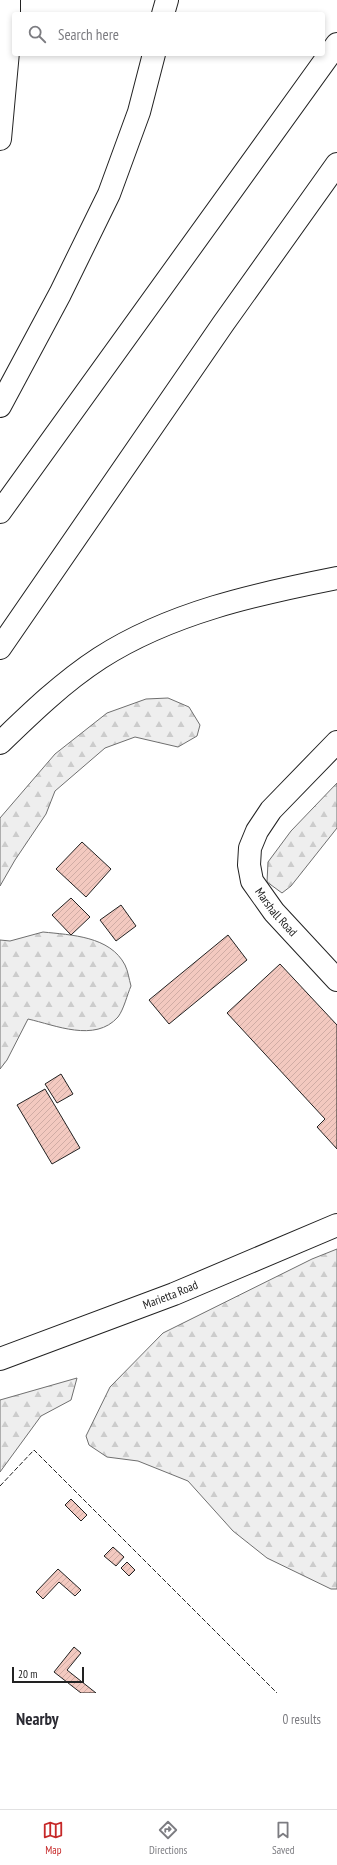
<!DOCTYPE html>
<style>
body{margin:0;font-family:"PT Sans Narrow",sans-serif;background:#f7f7f7;color:#2b2b33}
.scale{position:absolute;left:12px;bottom:10px;width:72px;box-sizing:border-box;padding-left:4px;border:2px solid #222;border-top:0;font-size:11px;line-height:14px;white-space:nowrap;color:#222;-webkit-text-stroke:3px #fff;paint-order:stroke}
.list{margin:0;padding:0;list-style:none}
h2{display:flex;justify-content:space-between;align-items:center;height:52px;margin:0;padding:0 16px;font-size:17px}
h2 small{font-size:13px;font-weight:400;color:#7c7c81}
.icon{flex:none;width:22px;height:22px;fill:none;stroke:currentColor;stroke-width:2;stroke-linecap:round;stroke-linejoin:round}
.map{position:relative;flex:none;width:337px;height:1693px;overflow:hidden}
.search{position:absolute;background:#fff;box-shadow:0 2px 6px #0003;left:12px;right:12px;top:12px;height:44px;display:flex;align-items:center;gap:10px;box-sizing:border-box;padding:0 14px;border-radius:4px;color:#7c7c81;font-size:15px}
.sheet{height:116px;background:#fff}
nav{display:flex;justify-content:space-around;align-items:center;box-sizing:border-box;height:56px;border-top:1px solid #e1e1e2;background:#fff;font-size:11px;color:#7c7c81}
nav a{display:grid;justify-items:center;gap:2px}
nav .on{color:#c62828}
.map>svg:first-child{display:block}
</style>
<div class="map">
<svg width="337" height="1693" viewBox="0 0 337 1693">
<defs>
<pattern id="forest-firs" width="22" height="20" patternUnits="userSpaceOnUse"><rect width="22" height="20" fill="#eee"/><path d="M5 1l3.5 6h-7zM16 11l3.5 6h-7z" fill="#ccc"/></pattern>
<pattern id="building-hatch" width="6" height="6" patternUnits="userSpaceOnUse"><rect width="6" height="6" fill="#f3c9c0"/><path d="M-1 1l2-2M0 6l6-6M5 7l2-2" fill="none" stroke="#d0aca5"/></pattern>
</defs>
<rect width="100%" height="100%" fill="#fff"/>
<path fill="url(#forest-firs)" stroke="#6f6f6f" d="M 168,698 L 189,707 L 200,725 L 197,736 L 178,747 L 135,737 L 105,748 L 55,791 L 46,814 L 15,860 L 0,886 L 0,818 L 55,754 L 107,713 L 146,699 Z
M 337,783 L 337,828 L 291,886 L 282,893 L 267,882 L 268,862 L 291,831 Z
M 43,932 C 71,935 110,936 125,965 C 128,971 129,979 131,986 C 127,995 124,1009 118,1017 C 95,1043 55,1025 28,1019 L 7,1060 L 0,1069 L 0,940 L 10,941 Z
M 337,1249 L 337,1589 L 331,1589 L 267,1558 L 233,1531 L 188,1481 L 138,1461 L 107,1457 L 89,1445 L 86,1436 L 110,1387 L 163,1333 L 312,1259 Z
M 77,1378 L 71,1400 L 41,1416 L 0,1472 L 0,1400 Z"/>
<path fill="url(#building-hatch)" stroke="#222" d="M 82,842 L 111,869 L 86,897 L 56,869 Z
M 71,898 L 90,917 L 71,935 L 52,915 Z
M 121,905 L 136,926 L 116,941 L 100,920 Z
M 228,935 L 247,960 L 169,1024 L 149,1000 Z
M 280,964 L 337,1025 L 337,1149 L 317,1127 L 325,1119 L 227,1013 Z
M 61,1074 L 73,1094 L 57,1103 L 45,1084 Z
M 45,1089 L 80,1148 L 52,1164 L 17,1105 Z
M 71,1499 L 87,1515 L 81,1521 L 65,1505 Z
M 113,1547 L 124,1557 L 116,1566 L 104,1556 Z
M 127,1562 L 135,1570 L 129,1576 L 121,1568 Z
M 58,1569 L 81,1590 L 75,1596 L 59,1582 L 43,1599 L 36,1592 Z
M 74,1647 L 81,1653 L 67,1670 L 96,1693 L 81,1693 L 54,1672 Z"/>
<g fill="none" stroke-linecap="round" stroke-linejoin="round">
<g stroke="#222" stroke-width="24">
<g id="minor">
<path d="M 163,14 L 167,0"/>
<path d="M 0,139 L 9,41 L 9,0"/>
<path d="M 0,406 L 60,294 L 109,194 L 139,112 L 154,54"/>
<path id="s1" d="M 337,742 L 271,810 L 257,831 L 250,848 L 249,865 L 252,881 L 274,912 L 337,980"/>
<path d="M 0,743 C 31,713 63,682 100,658 C 170,613 256,594 337,578"/>
<path id="s2" d="M 0,1359 L 174,1294 L 337,1225"/>
</g>
</g>
<g stroke="#222" stroke-width="24">
<path id="highway" d="M 0,512 L 337,44
M 0,648 L 223,324 L 337,164"/>
</g>
<use href="#minor" stroke="#fff" stroke-width="22"/>
<use href="#highway" stroke="#fff" stroke-width="22"/>
<path stroke="#222" stroke-width="1" stroke-dasharray="5 2" stroke-linecap="butt" d="M 0,1486 L 34,1450 L 277,1693"/>
</g>
<g text-anchor="middle" stroke-width="3" stroke-linejoin="round" paint-order="stroke">
<g font-size="12" fill="#222" stroke="#fff">
<text dy="4" stroke="none"><textPath href="#s1" startOffset="211">Marshall Road</textPath></text>
<text dy="4" stroke="none"><textPath href="#s2" startOffset="182">Marietta Road</textPath></text>
</g>
</g>
</svg>
<div class="scale">20 m</div>
<div class="search"><svg class="icon" aria-label="search" viewBox="0 0 24 24"><circle cx="10" cy="10" r="6"/><path d="M15 15l6 6"/></svg>Search here</div>
</div>
<section class="sheet">
<h2>Nearby<small>0 results</small></h2>
<ul class="list">
</ul>
</section>
<nav>
<a class="on"><svg class="icon" aria-label="map" viewBox="0 0 24 24"><path d="M3 6l6-2 6 2 6-2v14l-6 2-6-2-6 2zM9 4v14M15 6v14"/></svg>Map</a>
<a><svg class="icon" aria-label="directions" viewBox="0 0 24 24"><path d="M12 3l9 9-9 9-9-9zM9 14v-3h6M13 9l2 2-2 2"/></svg>Directions</a>
<a><svg class="icon" aria-label="saved" viewBox="0 0 24 24"><path d="M7 4h10v16l-5-4-5 4z"/></svg>Saved</a>
</nav>
